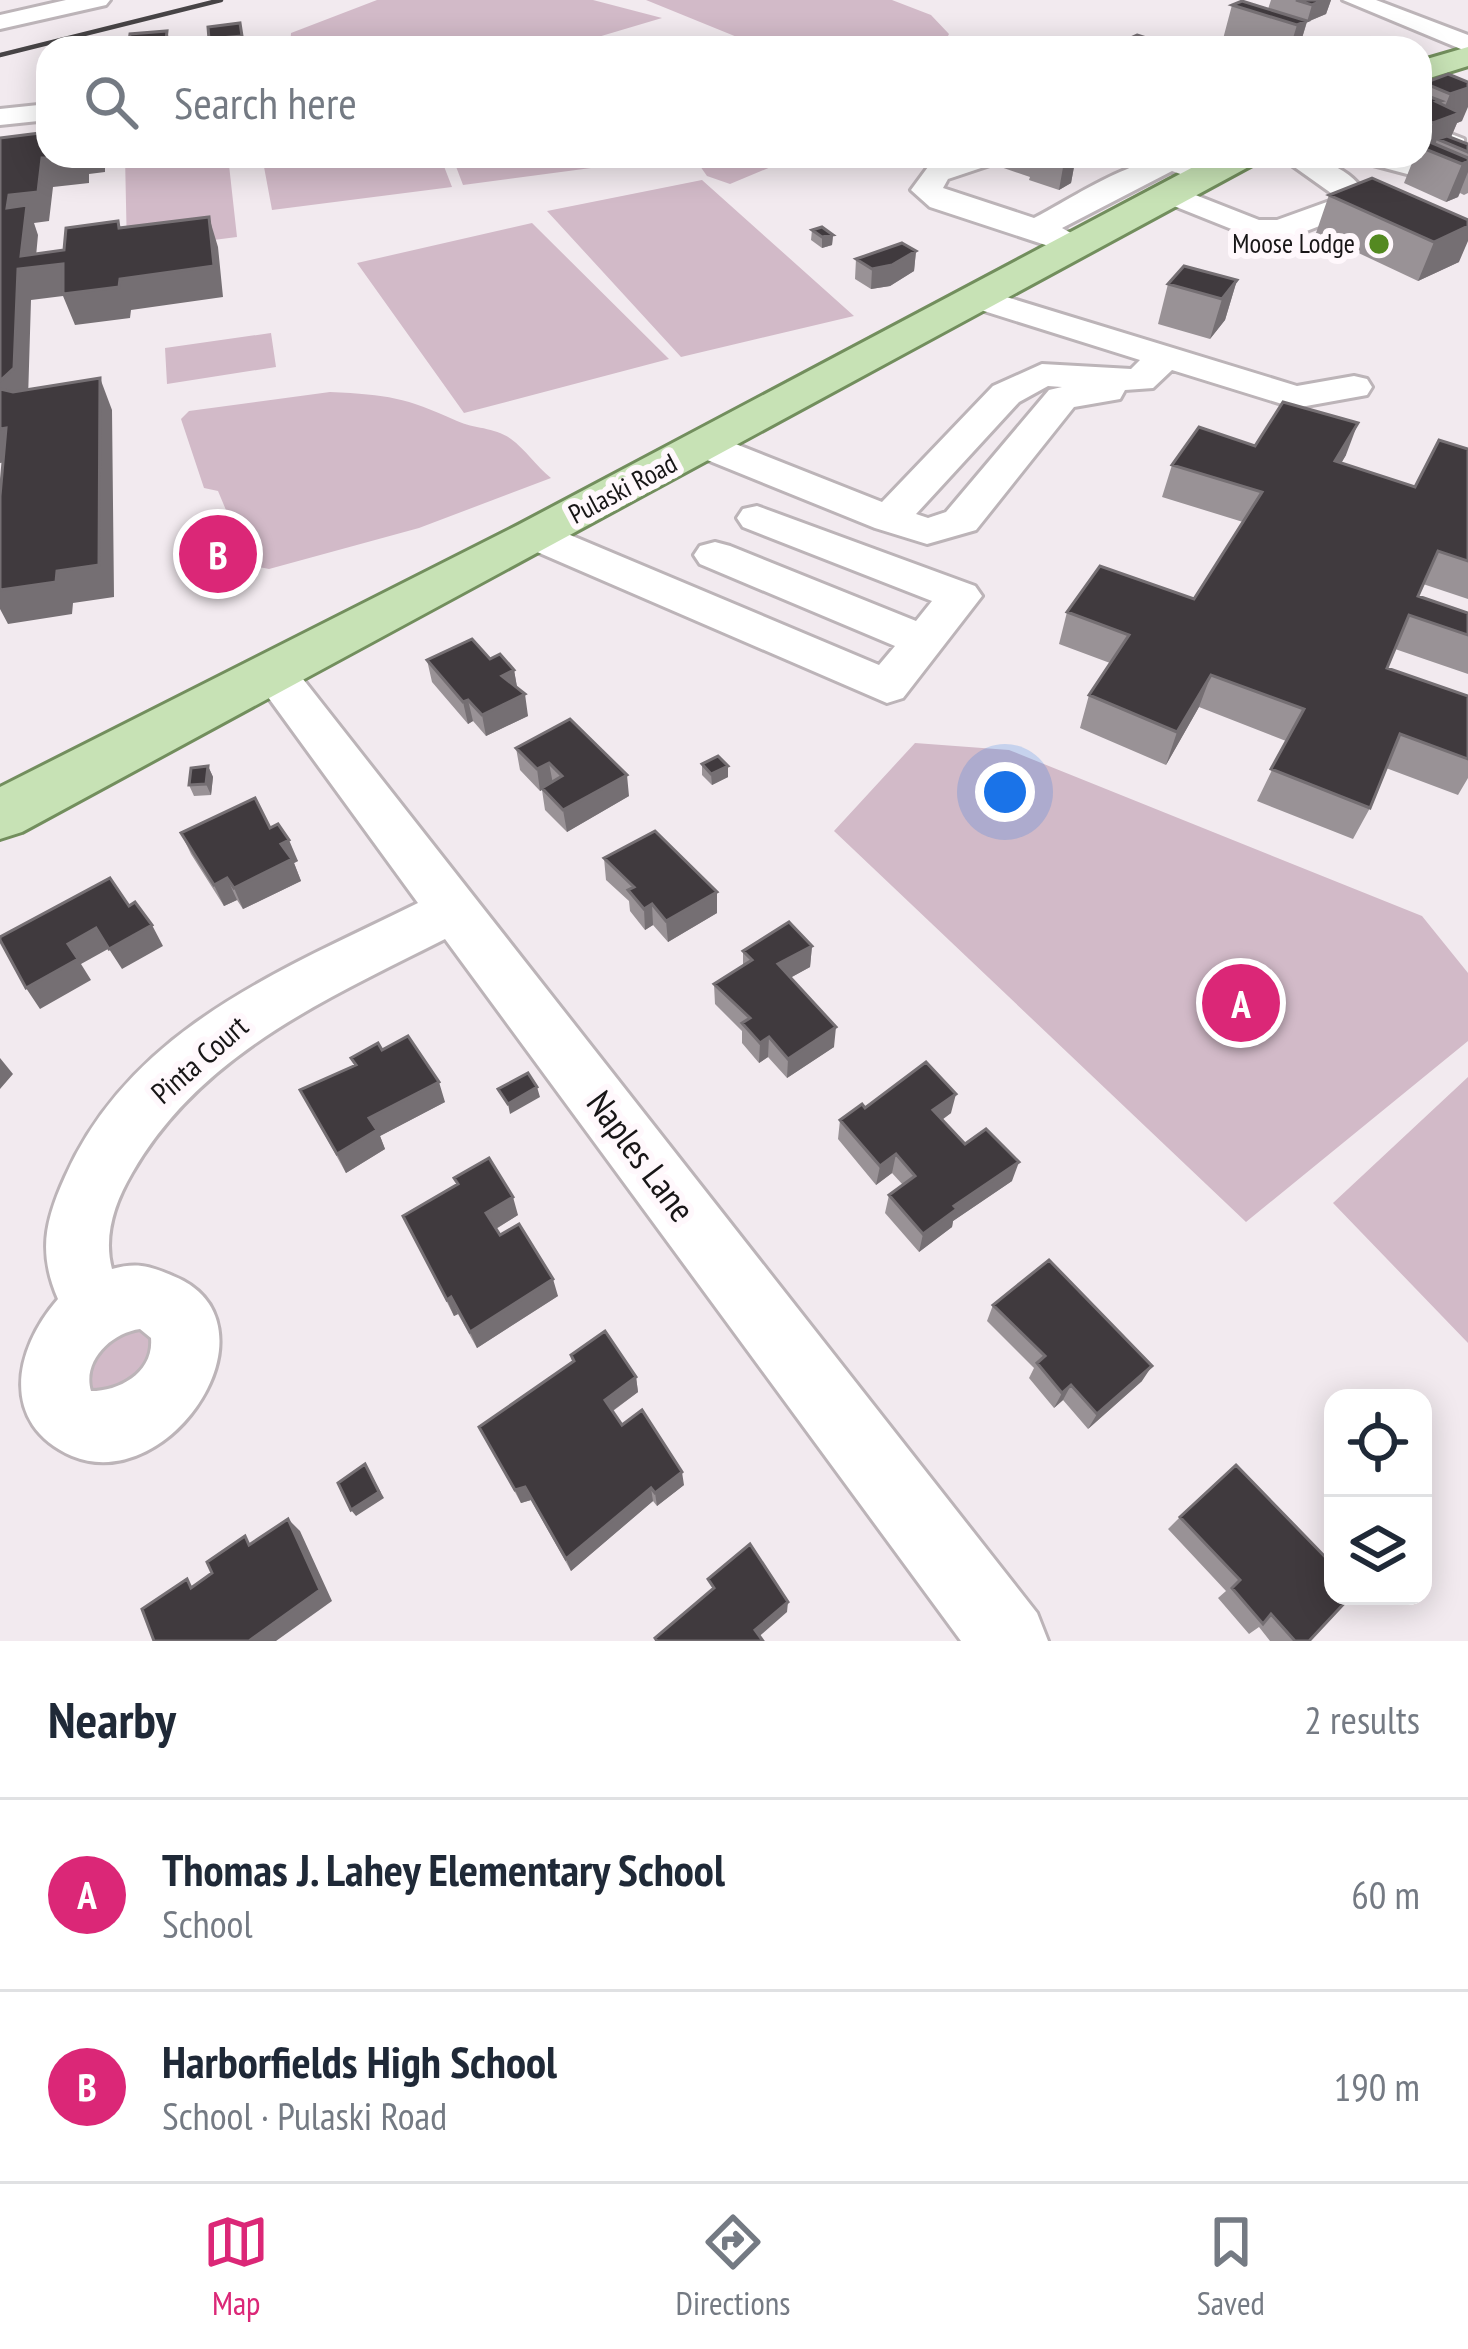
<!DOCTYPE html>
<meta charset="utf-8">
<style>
body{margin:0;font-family:"PT Sans Narrow",sans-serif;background:#f6f6f7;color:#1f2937}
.controls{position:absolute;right:36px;bottom:36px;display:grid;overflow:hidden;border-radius:24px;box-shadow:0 6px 30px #0003}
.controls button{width:108px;height:108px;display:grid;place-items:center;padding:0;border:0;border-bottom:3px solid #e0e1e3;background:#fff;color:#1f2937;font:60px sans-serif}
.you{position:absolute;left:1005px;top:792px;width:42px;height:42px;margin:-30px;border:9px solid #fff;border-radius:50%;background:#1a73e8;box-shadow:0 0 0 18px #1a73e833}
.badge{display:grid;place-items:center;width:78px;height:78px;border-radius:50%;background:#db2777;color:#fff;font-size:39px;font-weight:700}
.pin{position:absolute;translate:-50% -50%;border:6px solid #fff;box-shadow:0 3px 12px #0006}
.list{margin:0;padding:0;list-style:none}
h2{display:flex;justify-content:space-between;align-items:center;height:156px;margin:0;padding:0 48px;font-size:51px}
h2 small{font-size:39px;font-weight:400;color:#747a83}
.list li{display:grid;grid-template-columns:78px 1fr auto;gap:36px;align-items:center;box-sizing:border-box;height:192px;padding:0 48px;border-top:3px solid #e0e1e3}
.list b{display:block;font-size:45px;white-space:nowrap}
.list p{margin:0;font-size:39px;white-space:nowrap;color:#747a83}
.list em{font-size:39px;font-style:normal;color:#747a83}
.icon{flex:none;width:66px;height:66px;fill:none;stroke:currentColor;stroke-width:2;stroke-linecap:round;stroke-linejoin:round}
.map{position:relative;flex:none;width:1468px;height:1641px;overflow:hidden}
.search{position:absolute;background:#fff;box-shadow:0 6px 30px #0003;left:36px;right:36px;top:36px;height:132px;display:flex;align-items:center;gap:30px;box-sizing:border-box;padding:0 42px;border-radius:36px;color:#747a83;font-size:45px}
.sheet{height:540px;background:#fff}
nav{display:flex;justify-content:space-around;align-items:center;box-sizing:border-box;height:168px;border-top:3px solid #e0e1e3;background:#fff;font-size:33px;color:#747a83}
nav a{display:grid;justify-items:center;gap:6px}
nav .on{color:#db2777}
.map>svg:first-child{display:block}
</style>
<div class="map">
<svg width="1468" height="1641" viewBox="0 0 1468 1641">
<rect width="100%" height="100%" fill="#f2eaef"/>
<path fill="#d2bac8" d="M 377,0 L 593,0 L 662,18 L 561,48 L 290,48 L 291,33 Z
M 646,0 L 892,0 L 931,15 L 949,34 L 942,48 L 764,48 Z
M 125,156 L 228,156 L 237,237 L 127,251 Z
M 262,156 L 440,156 L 452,187 L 272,210 Z
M 452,156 L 641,156 L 644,161 L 463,185 Z
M 693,156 L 797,156 L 730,184 L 707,176 Z
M 702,180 L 854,316 L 681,357 L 547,211 Z
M 532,223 L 669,359 L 464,413 L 357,263 Z
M 271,333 L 276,367 L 167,384 L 165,348 Z
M 330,392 C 389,395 404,397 457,421 C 474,429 495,427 511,439 C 525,449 536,466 551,478 L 419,528 L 269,569 L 249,565 L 218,491 L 204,488 L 181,419 L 189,411 Z
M 915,743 L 1009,750 L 1422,916 L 1468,973 L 1468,1041 L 1246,1222 L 834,831 Z
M 1468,1077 L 1468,1343 L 1333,1203 Z
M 96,1320 L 171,1327 L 117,1415 L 63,1369 Z"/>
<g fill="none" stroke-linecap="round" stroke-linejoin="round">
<g stroke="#bcb4b8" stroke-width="6">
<path id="minor" d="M 66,0 L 110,0 L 106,5 L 0,29 L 0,15 Z
M 1343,0 L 1376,0 L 1468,35 L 1468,52 Z
M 48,104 L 48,120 L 0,125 L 0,109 Z
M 1420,122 L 1464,139 L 1466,163 L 1411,175 L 1362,162 L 1358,156 L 1411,157 L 1441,151 L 1420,140 Z
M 960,156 L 1003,156 L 999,162 L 948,179 L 943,188 L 1034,218 C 1078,196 1175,125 1218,173 L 1203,182 L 1172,171 L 1062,228 L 1092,245 L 1076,255 L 930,207 L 911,190 L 928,167 Z
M 1279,156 C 1316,156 1353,165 1370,202 L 1366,208 L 1291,237 L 1254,238 L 1159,200 L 1155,194 L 1170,185 L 1259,220 L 1277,220 L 1338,198 Z
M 977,288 L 1297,386 L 1354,376 L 1367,379 L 1372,387 L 1367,395 L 1295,408 L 1172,370 L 1153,388 L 1125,390 L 1120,399 L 1074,407 L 976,530 L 927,544 L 875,528 L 690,453 L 685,445 L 690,437 L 718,437 L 882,502 L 993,386 L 1042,364 L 1131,369 L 1140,360 L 965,305 L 960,298 L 965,291 ZM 1048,386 L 1062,387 L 1049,390 L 946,512 L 928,518 L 916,514 L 1019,402 Z
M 757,506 L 975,586 L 982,596 L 903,698 L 887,703 L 521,545 L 515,536 L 521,527 L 536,523 L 551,527 L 879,665 L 895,646 L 700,564 L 694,555 L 700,546 L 715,542 L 730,546 L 916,621 L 932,601 L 743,527 L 737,518 L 743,509 Z
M 272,655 L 288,660 L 1037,1613 L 1048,1641 L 961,1641 L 445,939 C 327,999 201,1053 132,1173 C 115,1202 103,1235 112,1269 C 137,1262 150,1266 173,1276 C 285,1321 172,1497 72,1456 C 0,1424 13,1351 58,1299 C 38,1253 45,1221 65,1177 C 131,1028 282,970 418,903 L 249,671 L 256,660 ZM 140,1329 L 151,1338 C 154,1372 120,1391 91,1391 C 82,1361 111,1333 140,1329 Z"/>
</g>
<g stroke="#728e5d" stroke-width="6">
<path id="major" d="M 1468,47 L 1468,66 L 1420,81 L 1420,61 Z
M 1214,156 L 1259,156 L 1254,164 L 22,832 L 0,839 L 0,787 L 518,525 Z"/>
</g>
<use href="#minor" fill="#fff" fill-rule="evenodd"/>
<use href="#major" fill="#c7e2b5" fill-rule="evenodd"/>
<path stroke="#474446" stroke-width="4.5" d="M 0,55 L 221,0"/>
</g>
<path fill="#999296" d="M 1271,0 L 1331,0 L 1326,14 L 1307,22 L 1299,48 L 1251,48 L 1223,39 L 1232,5 L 1268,9 Z
M 167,31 L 172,48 L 131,48 L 129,42 Z
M 1448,74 L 1462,121 L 1457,123 L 1451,137 L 1468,144 L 1468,193 L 1464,195 L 1460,193 L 1458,197 L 1446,202 L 1404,183 L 1414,158 L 1409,156 L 1420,156 L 1420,95 L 1424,83 Z
M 997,156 L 1076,156 L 1071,183 L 1059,190 L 1029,180 L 1030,177 L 995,165 Z
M 1079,156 L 1120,156 L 1105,166 Z
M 1372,178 L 1459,262 L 1418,281 L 1316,233 L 1329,195 Z
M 812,230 L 833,235 L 832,245 L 822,248 L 811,240 Z
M 916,251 L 914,271 L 890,286 L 871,289 L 855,279 L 856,259 Z
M 1237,280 L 1225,320 L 1210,339 L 1158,324 L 1168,284 Z
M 1255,446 L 1346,455 L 1341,463 L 1415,487 L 1468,449 L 1468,599 L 1423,584 L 1418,596 L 1468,613 L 1468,674 L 1395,649 L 1387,668 L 1468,696 L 1468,778 L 1458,795 L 1386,768 L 1370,808 L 1353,839 L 1257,801 L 1286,741 L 1199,707 L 1166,765 L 1080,728 L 1089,695 L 1110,663 L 1059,644 L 1067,612 L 1194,599 L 1243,522 L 1162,497 L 1172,465 Z
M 490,659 L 514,670 L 517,688 L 528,716 L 486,736 L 473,721 L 468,724 L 432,682 L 427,660 Z
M 516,748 L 629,796 L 567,832 L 545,810 L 542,790 L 540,791 L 520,770 Z
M 702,764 L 728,777 L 712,785 L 702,775 Z
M 208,766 L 213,777 L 211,795 L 194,796 L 189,785 Z
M 270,828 L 298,861 L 294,863 L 301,881 L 243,909 L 237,900 L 224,906 L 191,854 L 181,833 Z
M 604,858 L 717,892 L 717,913 L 668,942 L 653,925 L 645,930 L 630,911 L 629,901 L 606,880 Z
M 812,946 L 810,967 L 790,978 L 834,1047 L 787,1078 L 768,1057 L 759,1063 L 742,1043 L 742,1031 L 715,1004 L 714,984 L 743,966 L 743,951 Z
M 382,1050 L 445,1102 L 380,1136 L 385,1149 L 346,1173 L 300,1090 L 355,1066 L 351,1058 Z
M 865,1108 L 951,1113 L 942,1120 L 965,1144 L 1012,1181 L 953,1221 L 952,1227 L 919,1252 L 885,1213 L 889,1195 L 903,1185 L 892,1173 L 876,1185 L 838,1139 L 840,1120 Z
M 454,1178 L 518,1215 L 496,1229 L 500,1235 L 558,1296 L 477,1348 L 458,1314 L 454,1316 L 403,1216 L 457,1184 Z
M 993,1305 L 1142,1381 L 1088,1429 L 1063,1400 L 1054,1408 L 1029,1378 L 1034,1368 L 987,1321 Z
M 571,1355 L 636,1377 L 638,1392 L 613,1411 L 622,1425 L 684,1485 L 657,1506 L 653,1501 L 571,1571 L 531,1500 L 521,1503 L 479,1427 L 572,1362 Z
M 1180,1517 L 1309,1641 L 1270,1641 L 1259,1627 L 1249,1634 L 1218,1598 L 1226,1591 L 1168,1529 Z"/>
<path fill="#756f73" d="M 1324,0 L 1331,0 L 1326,14 L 1307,22 L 1312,5 Z
M 1307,21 L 1299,48 L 1290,48 L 1297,25 Z
M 240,23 L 245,48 L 212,48 L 209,39 Z
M 1468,88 L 1468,107 L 1462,121 L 1457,123 L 1448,144 L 1437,139 L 1433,152 L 1424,148 L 1433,123 L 1439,121 L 1450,94 Z
M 66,156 L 102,156 L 105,164 L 105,172 L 89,174 L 89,183 L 53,187 L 49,221 L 34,223 L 38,235 L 35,267 L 63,264 L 120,279 L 209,217 L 218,247 L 223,297 L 131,310 L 130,318 L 75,325 L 63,296 L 31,300 L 28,399 L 0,403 L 0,351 L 21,256 L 7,208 L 9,195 L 42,158 Z
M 1065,156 L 1076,156 L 1071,183 L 1059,190 Z
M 1107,156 L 1120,156 L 1105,166 Z
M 1468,161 L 1468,172 L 1458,197 L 1446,202 L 1462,164 Z
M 1468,226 L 1468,241 L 1459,262 L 1418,281 L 1434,242 Z
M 833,235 L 832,245 L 822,248 L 822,237 Z
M 916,251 L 914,271 L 890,286 L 871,289 L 872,269 Z
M 1237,280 L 1225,320 L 1210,339 L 1222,299 Z
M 100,378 L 112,410 L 114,597 L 73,603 L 72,614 L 8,624 L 0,609 L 0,590 L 57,571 Z
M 1358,423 L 1346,455 L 1323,494 L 1335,461 Z
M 6,428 L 21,460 L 0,463 L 0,429 Z
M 514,670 L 518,692 L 502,676 Z
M 1211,675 L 1199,707 L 1166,765 L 1177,732 Z
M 525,694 L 528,716 L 486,736 L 482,715 Z
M 468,700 L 473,721 L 468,724 L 463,702 Z
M 549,763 L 553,784 L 540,791 L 537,769 Z
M 208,766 L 213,777 L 211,795 L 206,784 Z
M 728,766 L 728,777 L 712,785 L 711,774 Z
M 627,775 L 629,796 L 567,832 L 563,810 Z
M 289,840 L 298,861 L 294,863 L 301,881 L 243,909 L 234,888 L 281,844 Z
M 227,878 L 237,900 L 224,906 L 214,885 Z
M 717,892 L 717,913 L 668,942 L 666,921 Z
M 652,904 L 653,925 L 645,930 L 644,909 Z
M 152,925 L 163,946 L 122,969 L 109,949 Z
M 96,928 L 108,949 L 81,964 L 91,980 L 40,1009 L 26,988 L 68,944 Z
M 812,946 L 810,967 L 777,985 L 778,964 Z
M 836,1027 L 834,1047 L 787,1078 L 788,1059 Z
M 769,1037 L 768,1057 L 759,1063 L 760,1043 Z
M 0,1058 L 13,1074 L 0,1089 Z
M 439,1082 L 445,1102 L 380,1136 L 385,1149 L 346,1173 L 337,1154 L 369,1118 Z
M 537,1087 L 540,1097 L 510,1114 L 508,1104 Z
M 956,1094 L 951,1113 L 929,1129 L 933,1110 Z
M 896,1154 L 892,1173 L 876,1185 L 880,1166 Z
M 1019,1162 L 1012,1181 L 953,1221 L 952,1227 L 919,1252 L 923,1234 L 954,1206 Z
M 513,1197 L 518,1215 L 492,1231 L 486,1213 Z
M 553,1279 L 558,1296 L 477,1348 L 470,1332 Z
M 451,1297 L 458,1314 L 454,1316 L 447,1300 Z
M 1152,1366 L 1142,1381 L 1088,1429 L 1097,1414 Z
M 636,1377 L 638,1392 L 608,1414 L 605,1400 Z
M 1071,1385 L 1063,1400 L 1054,1408 L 1062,1393 Z
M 365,1464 L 384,1498 L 356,1516 L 351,1510 Z
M 682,1472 L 684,1485 L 657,1506 L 655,1493 Z
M 525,1487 L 531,1500 L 521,1503 L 515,1490 Z
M 651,1488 L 653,1501 L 571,1571 L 566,1559 Z
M 288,1519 L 300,1531 L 332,1601 L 276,1641 L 249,1641 Z
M 788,1602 L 787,1612 L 755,1640 L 755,1630 Z"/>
<path fill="#403a3e" stroke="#756f73" stroke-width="3" d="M 1296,0 L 1324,0 L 1312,5 Z
M 1242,1 L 1307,21 L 1297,25 L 1232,5 Z
M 240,23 L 242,36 L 209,39 L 208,27 Z
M 167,31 L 166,40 L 129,42 L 130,34 Z
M 1137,35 L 1177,48 L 1120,48 L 1113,46 Z
M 1448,74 L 1468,82 L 1468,88 L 1450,94 L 1424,83 Z
M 1425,95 L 1441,101 L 1437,102 L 1460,113 L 1433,123 L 1420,118 L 1420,97 Z
M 48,132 L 48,156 L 66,156 L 42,158 L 38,192 L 9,195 L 7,208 L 27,205 L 21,256 L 64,250 L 66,228 L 118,221 L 119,228 L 209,217 L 214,266 L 120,279 L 119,287 L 63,294 L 63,264 L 18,269 L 14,368 L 0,381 L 0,138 Z
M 1447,136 L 1468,144 L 1468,152 L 1437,139 Z
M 1430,142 L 1468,158 L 1468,161 L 1462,164 L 1420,147 Z
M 1372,178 L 1468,220 L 1468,226 L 1434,242 L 1329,195 Z
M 822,227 L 833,235 L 822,237 L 812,230 Z
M 902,243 L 916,251 L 892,265 L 872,269 L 856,259 Z
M 1184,266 L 1237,280 L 1222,299 L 1168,284 Z
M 100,378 L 99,565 L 57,571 L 56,582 L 0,590 L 0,496 L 6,428 L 0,429 L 0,389 L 13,392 Z
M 1283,402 L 1358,423 L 1335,461 L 1415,487 L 1439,440 L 1468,449 L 1468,561 L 1438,551 L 1418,596 L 1468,613 L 1468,635 L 1409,615 L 1387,668 L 1468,696 L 1468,759 L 1400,734 L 1370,808 L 1271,769 L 1304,709 L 1211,675 L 1177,732 L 1089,695 L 1129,635 L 1067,612 L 1100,566 L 1194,599 L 1262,492 L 1172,465 L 1199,427 L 1255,446 Z
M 472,639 L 490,659 L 500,654 L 514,670 L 502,676 L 525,694 L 482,715 L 468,700 L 463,702 L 427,660 Z
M 570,719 L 627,775 L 563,810 L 542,788 L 562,776 L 549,763 L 537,769 L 516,748 Z
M 718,756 L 728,766 L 711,774 L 702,764 Z
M 208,766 L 206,784 L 189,785 L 191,768 Z
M 255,798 L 270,828 L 278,824 L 289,840 L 281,844 L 292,859 L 234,888 L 227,878 L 214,885 L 181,833 Z
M 655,831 L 717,892 L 666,921 L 652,904 L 644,909 L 628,890 L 634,887 L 604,858 Z
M 110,878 L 129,906 L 135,902 L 152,925 L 109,949 L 96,928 L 68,944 L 78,959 L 26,988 L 0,940 L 0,937 Z
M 789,922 L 812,946 L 778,964 L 836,1027 L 788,1059 L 769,1037 L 760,1043 L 742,1023 L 750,1018 L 714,984 L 752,960 L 743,951 Z
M 408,1036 L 439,1082 L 369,1118 L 377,1130 L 337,1154 L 300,1090 L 356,1065 L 351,1058 L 378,1043 L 382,1050 Z
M 926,1062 L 956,1094 L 933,1110 L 965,1144 L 986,1129 L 1019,1162 L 954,1206 L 957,1209 L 923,1234 L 889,1195 L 915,1176 L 896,1154 L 880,1166 L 840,1120 L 862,1104 L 865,1108 Z
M 528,1073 L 537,1087 L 508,1104 L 498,1089 Z
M 489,1158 L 513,1197 L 486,1213 L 500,1235 L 519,1224 L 553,1279 L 470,1332 L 451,1297 L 447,1300 L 403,1216 L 458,1184 L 454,1178 Z
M 1049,1260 L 1152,1366 L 1097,1414 L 1071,1385 L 1062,1393 L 1037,1363 L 1045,1356 L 993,1305 Z
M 605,1331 L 636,1377 L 605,1400 L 622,1425 L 642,1410 L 682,1472 L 655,1493 L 651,1488 L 566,1559 L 525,1487 L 515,1490 L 479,1427 L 574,1361 L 571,1355 Z
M 365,1464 L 379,1492 L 351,1510 L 338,1483 Z
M 1236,1465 L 1333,1565 L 1333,1596 L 1351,1596 L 1309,1641 L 1295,1641 L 1271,1614 L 1263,1624 L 1232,1588 L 1240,1580 L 1180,1517 Z
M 288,1519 L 320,1590 L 249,1641 L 154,1641 L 142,1609 L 187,1579 L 191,1588 L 212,1573 L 207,1562 L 245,1536 L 249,1545 Z
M 750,1544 L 788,1602 L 755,1630 L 763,1641 L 657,1641 L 655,1638 L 714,1588 L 708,1579 Z"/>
<circle fill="#548921" stroke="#fff8fc" stroke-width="4.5" cx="1379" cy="244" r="12"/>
<g text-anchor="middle" stroke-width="12" stroke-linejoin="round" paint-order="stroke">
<g font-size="27" fill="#181617" stroke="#fff8fc" text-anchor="end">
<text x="1355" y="253">Moose Lodge</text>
</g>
<g font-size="27" fill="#181617" stroke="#fff8fc">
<text transform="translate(623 489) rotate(-28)" y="9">Pulaski Road</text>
</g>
<g font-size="30" fill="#181617" stroke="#fff8fc">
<text transform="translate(200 1060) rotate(-41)" y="10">Pinta Court</text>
</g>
<g font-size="36" fill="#181617" stroke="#fff8fc">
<text transform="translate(641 1156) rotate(53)" y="13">Naples Lane</text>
</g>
</g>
</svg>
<div class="controls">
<button><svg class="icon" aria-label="locate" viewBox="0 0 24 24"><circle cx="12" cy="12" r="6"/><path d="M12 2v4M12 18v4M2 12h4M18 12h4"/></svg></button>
<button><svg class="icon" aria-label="layers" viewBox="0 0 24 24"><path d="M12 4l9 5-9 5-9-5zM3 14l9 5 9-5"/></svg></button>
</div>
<div class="you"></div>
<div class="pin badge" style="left:1241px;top:1003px">A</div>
<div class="pin badge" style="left:218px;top:554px">B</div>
<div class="search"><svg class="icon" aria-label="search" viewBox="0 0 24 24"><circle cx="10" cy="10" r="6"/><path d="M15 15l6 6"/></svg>Search here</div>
</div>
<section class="sheet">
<h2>Nearby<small>2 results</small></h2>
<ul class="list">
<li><span class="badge">A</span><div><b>Thomas J. Lahey Elementary School</b><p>School</p></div><em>60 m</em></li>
<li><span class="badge">B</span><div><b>Harborfields High School</b><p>School · Pulaski Road</p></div><em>190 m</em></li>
</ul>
</section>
<nav>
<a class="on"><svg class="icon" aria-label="map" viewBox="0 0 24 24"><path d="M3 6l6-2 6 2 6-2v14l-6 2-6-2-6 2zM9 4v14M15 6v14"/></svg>Map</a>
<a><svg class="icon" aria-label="directions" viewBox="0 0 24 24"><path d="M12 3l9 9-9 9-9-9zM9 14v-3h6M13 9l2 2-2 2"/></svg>Directions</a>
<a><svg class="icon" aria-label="saved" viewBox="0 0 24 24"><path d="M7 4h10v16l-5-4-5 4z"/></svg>Saved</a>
</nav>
